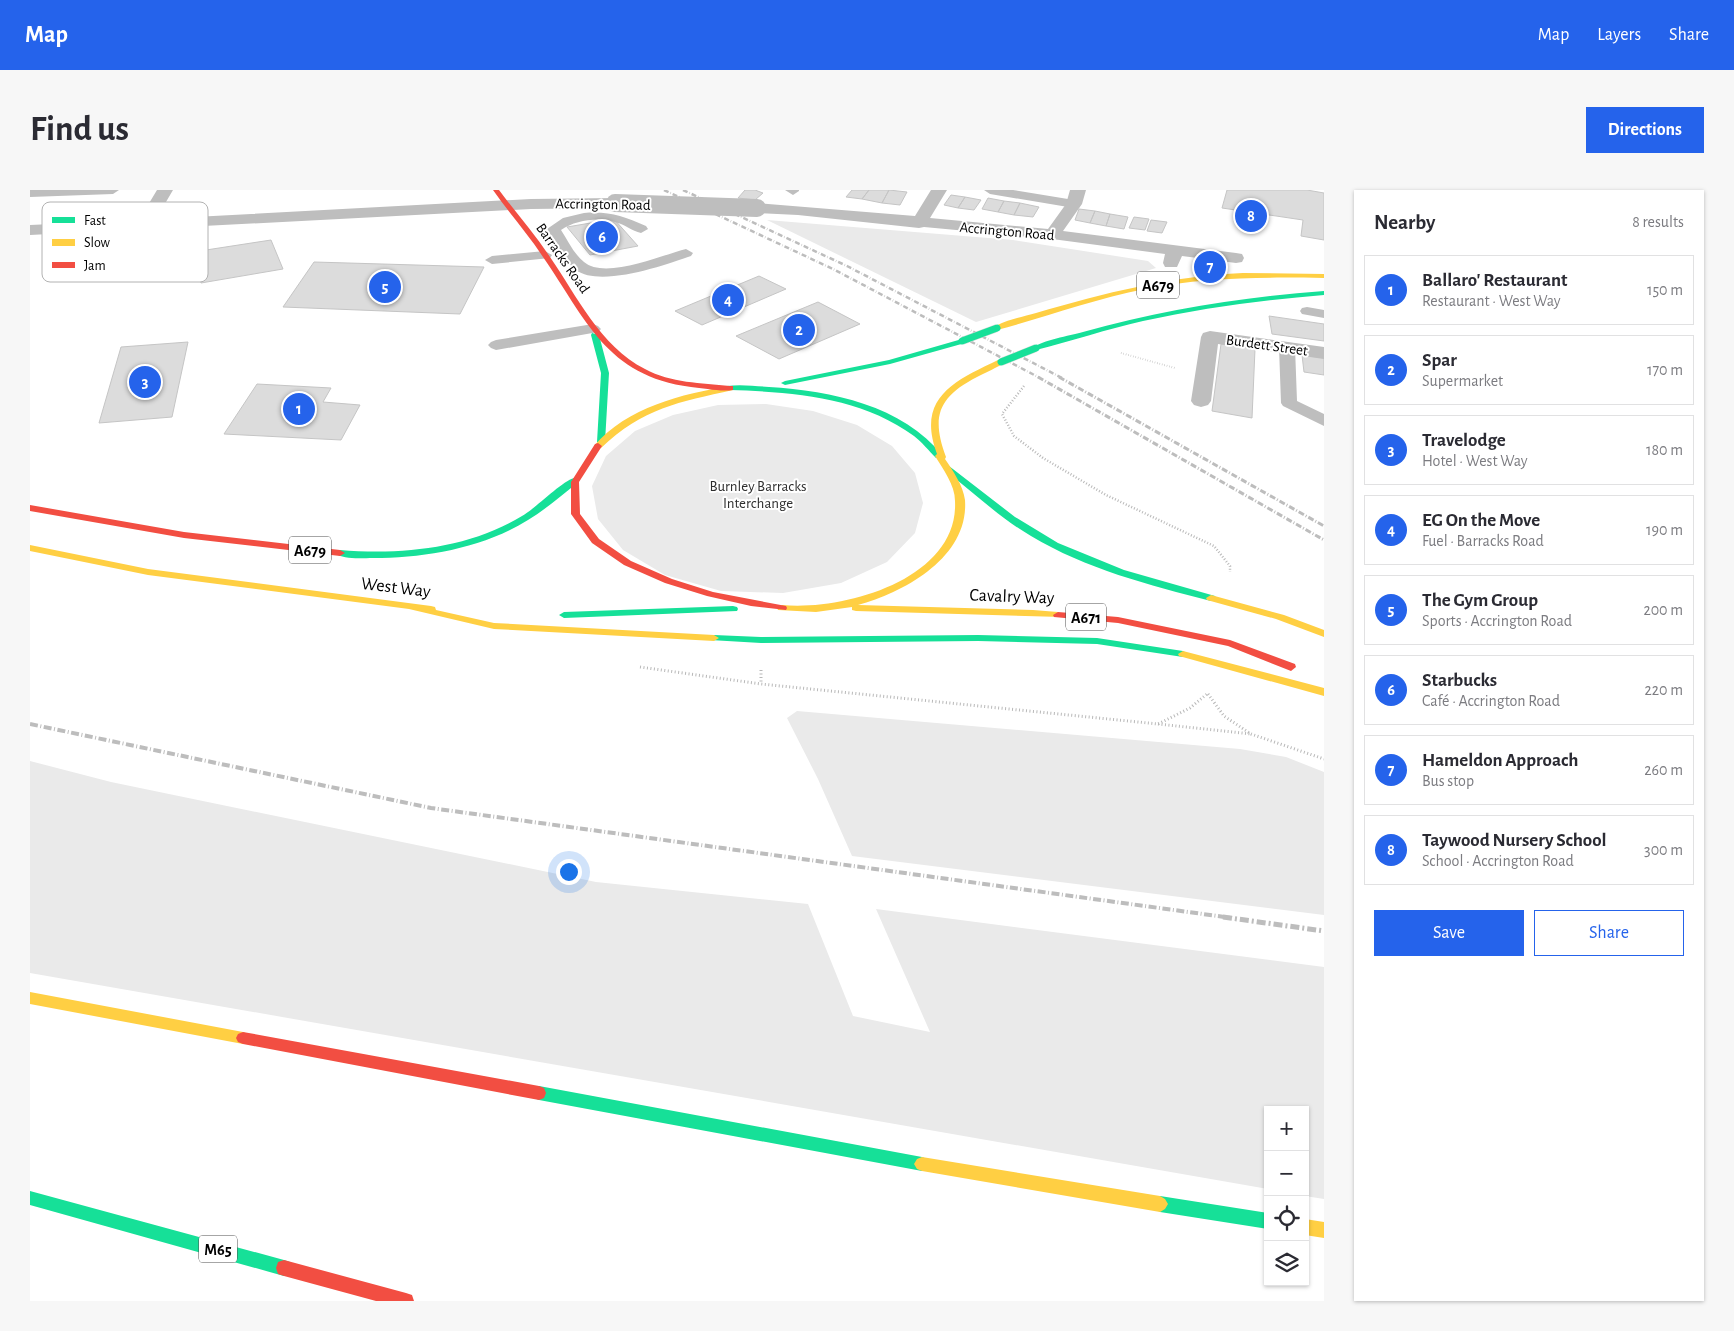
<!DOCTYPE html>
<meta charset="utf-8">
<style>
body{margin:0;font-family:"Alegreya Sans",sans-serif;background:#f7f7f7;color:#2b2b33}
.controls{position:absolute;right:15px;bottom:15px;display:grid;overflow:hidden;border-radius:0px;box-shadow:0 1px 4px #0004}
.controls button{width:45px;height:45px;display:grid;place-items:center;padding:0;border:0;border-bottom:1px solid #e1e1e2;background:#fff;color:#2b2b33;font:25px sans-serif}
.you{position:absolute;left:538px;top:681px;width:18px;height:18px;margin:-12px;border:4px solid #fff;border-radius:50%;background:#1a73e8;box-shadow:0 0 0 8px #1a73e833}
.badge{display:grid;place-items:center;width:32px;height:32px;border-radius:50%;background:#2563eb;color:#fff;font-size:16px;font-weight:700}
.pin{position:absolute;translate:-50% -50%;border:2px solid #fff;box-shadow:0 1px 5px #0006}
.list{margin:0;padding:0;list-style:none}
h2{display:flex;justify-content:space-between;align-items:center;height:65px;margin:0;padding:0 20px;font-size:21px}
h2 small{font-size:16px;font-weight:400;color:#7c7c81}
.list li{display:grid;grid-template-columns:32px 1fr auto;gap:15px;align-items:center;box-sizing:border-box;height:70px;margin:0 10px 10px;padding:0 10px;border:1px solid #e1e1e2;border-radius:0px}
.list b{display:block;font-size:19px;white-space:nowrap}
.list p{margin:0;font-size:16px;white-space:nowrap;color:#7c7c81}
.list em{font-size:16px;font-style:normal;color:#7c7c81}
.actions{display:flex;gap:10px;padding:15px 20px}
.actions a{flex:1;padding:11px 0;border:1px solid #2563eb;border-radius:0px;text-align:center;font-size:18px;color:#2563eb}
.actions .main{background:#2563eb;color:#fff}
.icon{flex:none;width:28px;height:28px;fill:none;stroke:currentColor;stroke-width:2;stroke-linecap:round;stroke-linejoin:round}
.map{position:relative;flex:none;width:1294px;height:1111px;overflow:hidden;border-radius:0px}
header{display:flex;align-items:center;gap:30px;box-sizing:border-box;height:70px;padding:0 25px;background:#2563eb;color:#fff}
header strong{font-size:24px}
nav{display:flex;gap:28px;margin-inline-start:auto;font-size:18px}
.intro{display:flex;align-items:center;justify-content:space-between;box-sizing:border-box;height:120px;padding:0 30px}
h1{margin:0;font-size:35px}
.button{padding:12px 22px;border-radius:0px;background:#2563eb;color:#fff;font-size:18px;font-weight:700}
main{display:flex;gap:30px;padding:0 30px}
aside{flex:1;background:#fff;border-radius:0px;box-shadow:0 1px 4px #0004}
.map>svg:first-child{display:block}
</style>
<header>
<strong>Map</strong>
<nav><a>Map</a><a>Layers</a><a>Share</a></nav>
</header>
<div class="intro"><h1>Find us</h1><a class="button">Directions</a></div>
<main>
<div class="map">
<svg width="1294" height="1111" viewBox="0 0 1294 1111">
<rect width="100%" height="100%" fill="#fff"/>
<path fill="#eaeaea" d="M 737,30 L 983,50 L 1118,71 L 1126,78 L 946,132 Z
M 736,214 L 783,221 L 827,235 L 862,256 L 885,283 L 893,313 L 885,343 L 857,372 L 811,393 L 753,403 L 691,401 L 635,385 L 593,360 L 568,329 L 562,296 L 576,266 L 605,241 L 643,225 L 688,215 Z
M 767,521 L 1210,559 L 1256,567 L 1294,582 L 1294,725 L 822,666 L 788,589 L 757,528 Z
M 0,571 L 81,592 L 566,692 L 778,714 L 823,826 L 900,842 L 846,719 L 1294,777 L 1294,1009 L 1275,1006 L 1275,920 L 1238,920 L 1238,999 L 0,783 Z"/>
<path fill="#dcdcdc" stroke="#c5c5c5" d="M 715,0 L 725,0 L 733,3 L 725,10 L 708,8 Z
M 822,0 L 839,0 L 832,9 L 816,7 Z
M 839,0 L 859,0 L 852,13 L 832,9 Z
M 859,0 L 877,2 L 870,15 L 852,13 Z
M 1197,0 L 1277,0 L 1294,3 L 1294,50 L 1271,46 L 1273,30 L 1192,18 Z
M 921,5 L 935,7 L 928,18 L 914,15 Z
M 935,7 L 951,10 L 944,20 L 928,18 Z
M 958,8 L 974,11 L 968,22 L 952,19 Z
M 974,11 L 990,13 L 984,25 L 968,22 Z
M 990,13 L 1009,17 L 1003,27 L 984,25 Z
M 1049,19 L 1065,21 L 1060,33 L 1045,30 Z
M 1065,21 L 1080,24 L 1076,36 L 1060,33 Z
M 1080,24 L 1098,27 L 1094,39 L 1076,36 Z
M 1104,27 L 1119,29 L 1115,40 L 1099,38 Z
M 584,29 L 608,56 L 560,65 L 537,37 Z
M 1121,30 L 1137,32 L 1132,43 L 1117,41 Z
M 241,50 L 253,79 L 171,93 L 163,62 Z
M 284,72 L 454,77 L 430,124 L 253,117 Z
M 729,86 L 756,99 L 672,135 L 645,121 Z
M 788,112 L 830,134 L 749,169 L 706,146 Z
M 1239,126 L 1294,134 L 1294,151 L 1242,144 Z
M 158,152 L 142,227 L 69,233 L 91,157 Z
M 1191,154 L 1225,159 L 1222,228 L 1182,221 Z
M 1272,165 L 1294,168 L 1294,185 L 1274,182 Z
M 227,194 L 301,198 L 293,212 L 330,215 L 311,250 L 194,244 Z"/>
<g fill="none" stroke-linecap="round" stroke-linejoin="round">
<path stroke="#b8b8b8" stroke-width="2" stroke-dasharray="0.5 2" stroke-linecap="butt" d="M 1091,163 L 1145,178"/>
<path stroke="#b8b8b8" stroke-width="2.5" stroke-dasharray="1 2" stroke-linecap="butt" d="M 994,196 L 972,224 L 984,246 L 1013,268 L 1076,305 L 1184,356 L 1200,376 L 1200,382"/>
<path stroke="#b8b8b8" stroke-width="3" stroke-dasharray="1 2.5" stroke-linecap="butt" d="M 610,477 L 731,494 L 1128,534 L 1160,518 L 1177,504
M 731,480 L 731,494
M 1178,504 L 1194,526 L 1221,544 L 1294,569
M 1128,534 L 1221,544"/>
<path fill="#bebebe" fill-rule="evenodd" d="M 0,0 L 89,0 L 83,4 L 0,7 Z
M 755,0 L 769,0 L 769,1 L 763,5 Z
M 954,0 L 983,0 L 1044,10 L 1050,14 L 1044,18 L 960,4 Z
M 554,23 C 579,21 593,26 616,36 L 618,39 L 611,43 C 602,41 594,34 585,32 C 568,27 546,30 531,40 C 538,51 544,64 554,72 C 575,90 632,65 656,59 L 663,63 L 661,66 C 635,75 570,98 546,80 C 533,70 526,53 517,39 L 533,28 Z
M 515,61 L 522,65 L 520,68 L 462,74 L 455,70 L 462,66 Z
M 1277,117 L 1294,120 L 1294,128 L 1272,124 L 1270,121 L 1272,118 Z
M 563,134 L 568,136 L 571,139 L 568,142 L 466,160 L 461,158 L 458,155 L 461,152 L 466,150 Z
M 1257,152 L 1262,154 L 1265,157 L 1267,211 L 1294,224 L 1294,236 L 1253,216 L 1251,213 L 1249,157 L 1252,154 Z"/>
<path fill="#bebebe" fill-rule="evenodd" d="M 127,0 L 143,0 L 126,29 L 501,9 L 585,8 L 591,10 L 593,13 L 591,16 L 585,18 L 501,19 L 0,45 L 0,35 L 109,30 Z
M 901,0 L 917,0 L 900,28 L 1018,39 L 1036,14 L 1040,0 L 1056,0 L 1052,14 L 1033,41 L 1206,63 L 1212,64 L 1214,68 L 1212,72 L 1206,73 L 1152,66 L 1147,77 L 1135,77 L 1133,73 L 1135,64 L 1022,49 L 894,37 L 889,38 L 768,25 L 727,23 L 721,21 L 719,18 L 721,15 L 727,13 L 885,26 Z
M 1180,141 L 1294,157 L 1294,169 L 1188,154 L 1181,211 L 1178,215 L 1171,217 L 1164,215 L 1161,211 L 1171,147 L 1173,143 Z"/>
<path fill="#16e098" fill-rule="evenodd" d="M 1294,101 L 1294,105 C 1233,110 1173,118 1113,131 C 1077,139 1042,151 1006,160 L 1002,158 C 1013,150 1039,146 1053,142 C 1132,120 1212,107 1294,101 Z
M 562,143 L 569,145 L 579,183 L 575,252 L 571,255 L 567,252 L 571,183 L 561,145 Z
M 932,149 L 935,149 L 935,153 L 860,174 L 755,195 L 751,193 L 755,191 L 859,170 Z
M 697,196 C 710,194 726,196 739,197 C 802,201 872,215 913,266 L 912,268 L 906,268 C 899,261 892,252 884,246 C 831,207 764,202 700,200 L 697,200 Z
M 919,276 L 985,327 L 1028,353 L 1094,380 L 1185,406 L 1186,408 L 1181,411 C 1119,395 1056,379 1001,346 C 970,328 944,303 916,281 L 915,279 Z
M 544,288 L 547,289 L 547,293 C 531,306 516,319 498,330 C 453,358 395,368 343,368 C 332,368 313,370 305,363 L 310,360 C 371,365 438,359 492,326 C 506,318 531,292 544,288 Z
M 703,416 L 707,417 L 708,419 L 707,421 L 534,428 L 529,425 L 534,422 Z
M 684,445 L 731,447 L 948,445 L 1067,448 L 1153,461 L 1158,464 L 1153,467 L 1067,454 L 948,451 L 731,453 L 680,450 L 679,448 Z
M 509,896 L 892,967 L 897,969 L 900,974 L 897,979 L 892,981 L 509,910 L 504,908 L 502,903 L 504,898 Z
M 0,1001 L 254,1070 L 260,1072 L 262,1078 L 260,1084 L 254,1086 L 0,1015 Z
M 1130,1006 L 1238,1023 L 1238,1039 L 1130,1022 L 1125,1019 L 1122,1014 L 1125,1009 Z"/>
<path fill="#ffcf43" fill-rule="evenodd" d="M 1213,83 L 1294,84 L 1294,88 C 1234,87 1174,87 1115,99 C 1064,109 1016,127 967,140 L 963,138 C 974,130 993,127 1006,123 C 1074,103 1142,86 1213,83 Z
M 968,170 L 975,172 C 967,178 956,182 947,187 C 908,207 901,227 916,267 L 915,269 C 923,281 933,295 935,310 C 939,367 875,402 828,415 L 1003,420 L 1028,422 L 1033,425 L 1032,427 L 826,421 L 822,420 L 822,417 L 786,422 L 748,420 L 747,418 L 752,415 C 814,421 929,389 925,311 C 925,295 913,279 905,266 L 907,264 C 886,208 924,191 968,170 Z
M 700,196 L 703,196 L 703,200 C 649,212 613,218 571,258 L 568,259 L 564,256 C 597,217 652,204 700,196 Z
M 0,355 L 118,379 L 401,416 L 405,417 L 406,420 L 464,433 L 684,445 L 689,448 L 684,451 L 464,439 L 379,419 L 118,385 L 0,361 Z
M 1181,405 L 1254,425 L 1294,440 L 1294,447 L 1246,429 L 1177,410 L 1176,408 Z
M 1153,461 L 1294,498 L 1294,506 L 1149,466 L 1148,464 Z
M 0,802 L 213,842 L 218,844 L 220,848 L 218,852 L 213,854 L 0,814 Z
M 892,967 L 1130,1006 L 1135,1009 L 1138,1014 L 1135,1019 L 1130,1022 L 892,981 L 887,979 L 884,974 L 887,969 Z
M 1275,1029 L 1294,1032 L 1294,1048 L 1275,1045 Z"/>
<path fill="#f24e42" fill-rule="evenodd" d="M 463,0 L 469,0 C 486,23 504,43 520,67 C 547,106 570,156 615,179 C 641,193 671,193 700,196 L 703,196 L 703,200 C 690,202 674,198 661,197 C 576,186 556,129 513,67 C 498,44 479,23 463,0 Z
M 568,253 L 572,256 L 549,292 L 550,324 L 569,349 L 601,371 L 642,389 L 683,402 L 756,416 L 757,418 L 756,420 L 721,416 L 677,406 L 635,393 L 594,375 L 562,353 L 541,324 L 541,292 L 565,254 Z
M 0,315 L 154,342 L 310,360 L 315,363 L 310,366 L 154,348 L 0,321 Z
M 1028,422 L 1088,427 L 1200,450 L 1265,474 L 1266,477 L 1261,481 L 1198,456 L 1088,433 L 1024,427 L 1023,425 Z
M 213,842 L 509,896 L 514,898 L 516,903 L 514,908 L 509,910 L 213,854 L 208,852 L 206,848 L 208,844 Z
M 254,1070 L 376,1103 L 382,1105 L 384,1111 L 346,1111 L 254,1086 L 248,1084 L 246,1078 L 248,1072 Z"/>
<path stroke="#bdbdbd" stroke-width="2.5" stroke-dasharray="5 2 0.5 2" stroke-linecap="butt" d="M 634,0 L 803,79 L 1010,188
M 653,0 L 817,76 L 1032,188"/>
<path stroke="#bdbdbd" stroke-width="3" stroke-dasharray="6 2 1 2" stroke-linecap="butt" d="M 1008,187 L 1294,350
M 1029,187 L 1294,336"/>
<path stroke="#bdbdbd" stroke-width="4" stroke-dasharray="8 2.5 1 2.5" stroke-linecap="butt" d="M 0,534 L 401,618 L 1202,728"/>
<path stroke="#bdbdbd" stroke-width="5" stroke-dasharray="9 3 2 3" stroke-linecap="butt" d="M 1193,727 L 1294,741"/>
<g stroke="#dbdbdb" stroke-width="8" stroke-linecap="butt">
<path id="fast-bridge" d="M 932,151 L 967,138
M 971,172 L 1006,158"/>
</g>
<path stroke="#bebebe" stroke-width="18" d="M 585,13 L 727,18"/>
<use href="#fast-bridge" stroke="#16e098" stroke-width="7"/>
</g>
<g text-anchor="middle" stroke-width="4" stroke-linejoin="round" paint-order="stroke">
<g font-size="15" fill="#000" stroke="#fff">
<text transform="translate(573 14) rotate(1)" y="5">Accrington Road</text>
<text transform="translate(977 41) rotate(5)" y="5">Accrington Road</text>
<text transform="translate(533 68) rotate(55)" y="5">Barracks Road</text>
<text transform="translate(1237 155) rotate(8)" y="5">Burdett Street</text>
</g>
<g font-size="15" fill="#2f2f2f" stroke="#fff">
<text x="728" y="301">Burnley Barracks<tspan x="728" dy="17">Interchange</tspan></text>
</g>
<g fill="#fff" stroke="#4c4c4c" stroke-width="1">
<rect x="1107" y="81.5" width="42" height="27" rx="4"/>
<rect x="259" y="346.5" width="42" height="27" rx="4"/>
<rect x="1036" y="413.5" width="40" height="27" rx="4"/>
<rect x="169" y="1045.5" width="38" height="27" rx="4"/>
</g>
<g font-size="16" font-weight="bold" fill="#000">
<text x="1128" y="101">A679</text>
<text x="280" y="366">A679</text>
<text x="1056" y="433">A671</text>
<text x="188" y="1065">M65</text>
</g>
<g font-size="18" fill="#000" stroke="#fff">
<text transform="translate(366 397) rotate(7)" y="6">West Way</text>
<text transform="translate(982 406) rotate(2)" y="6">Cavalry Way</text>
</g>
</g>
<rect x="12" y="12" width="166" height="80" rx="8" fill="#fff" stroke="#b2b2b2" stroke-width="1"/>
<rect x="22" y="27" width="23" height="6" fill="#16e098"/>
<rect x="22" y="49" width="23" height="7" fill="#ffcf43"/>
<rect x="22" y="72" width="23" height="6" fill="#f24e42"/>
<g font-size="14" fill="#000">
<text x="54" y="35">Fast</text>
<text x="54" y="57">Slow</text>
<text x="54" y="80">Jam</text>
</g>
</svg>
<div class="controls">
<button>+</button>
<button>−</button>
<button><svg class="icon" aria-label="locate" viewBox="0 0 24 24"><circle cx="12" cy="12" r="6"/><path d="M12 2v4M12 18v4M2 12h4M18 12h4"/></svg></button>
<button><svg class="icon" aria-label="layers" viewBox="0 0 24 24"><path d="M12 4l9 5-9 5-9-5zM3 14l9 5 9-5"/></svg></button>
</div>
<div class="you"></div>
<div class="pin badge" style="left:269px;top:219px">1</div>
<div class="pin badge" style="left:769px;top:140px">2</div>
<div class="pin badge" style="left:115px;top:192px">3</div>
<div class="pin badge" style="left:698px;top:110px">4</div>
<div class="pin badge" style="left:355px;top:97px">5</div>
<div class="pin badge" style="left:572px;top:47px">6</div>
<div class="pin badge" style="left:1180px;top:77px">7</div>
<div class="pin badge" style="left:1221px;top:26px">8</div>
</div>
<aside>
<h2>Nearby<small>8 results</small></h2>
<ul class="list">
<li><span class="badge">1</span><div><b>Ballaro' Restaurant</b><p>Restaurant · West Way</p></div><em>150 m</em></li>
<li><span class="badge">2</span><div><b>Spar</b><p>Supermarket</p></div><em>170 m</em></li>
<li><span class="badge">3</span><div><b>Travelodge</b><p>Hotel · West Way</p></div><em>180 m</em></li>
<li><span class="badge">4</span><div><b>EG On the Move</b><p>Fuel · Barracks Road</p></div><em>190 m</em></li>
<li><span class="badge">5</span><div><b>The Gym Group</b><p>Sports · Accrington Road</p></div><em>200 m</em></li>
<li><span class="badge">6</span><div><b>Starbucks</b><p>Café · Accrington Road</p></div><em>220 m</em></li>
<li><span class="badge">7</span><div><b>Hameldon Approach</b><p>Bus stop</p></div><em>260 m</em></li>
<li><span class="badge">8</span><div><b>Taywood Nursery School</b><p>School · Accrington Road</p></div><em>300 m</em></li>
</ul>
<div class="actions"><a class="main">Save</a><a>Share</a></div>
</aside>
</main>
